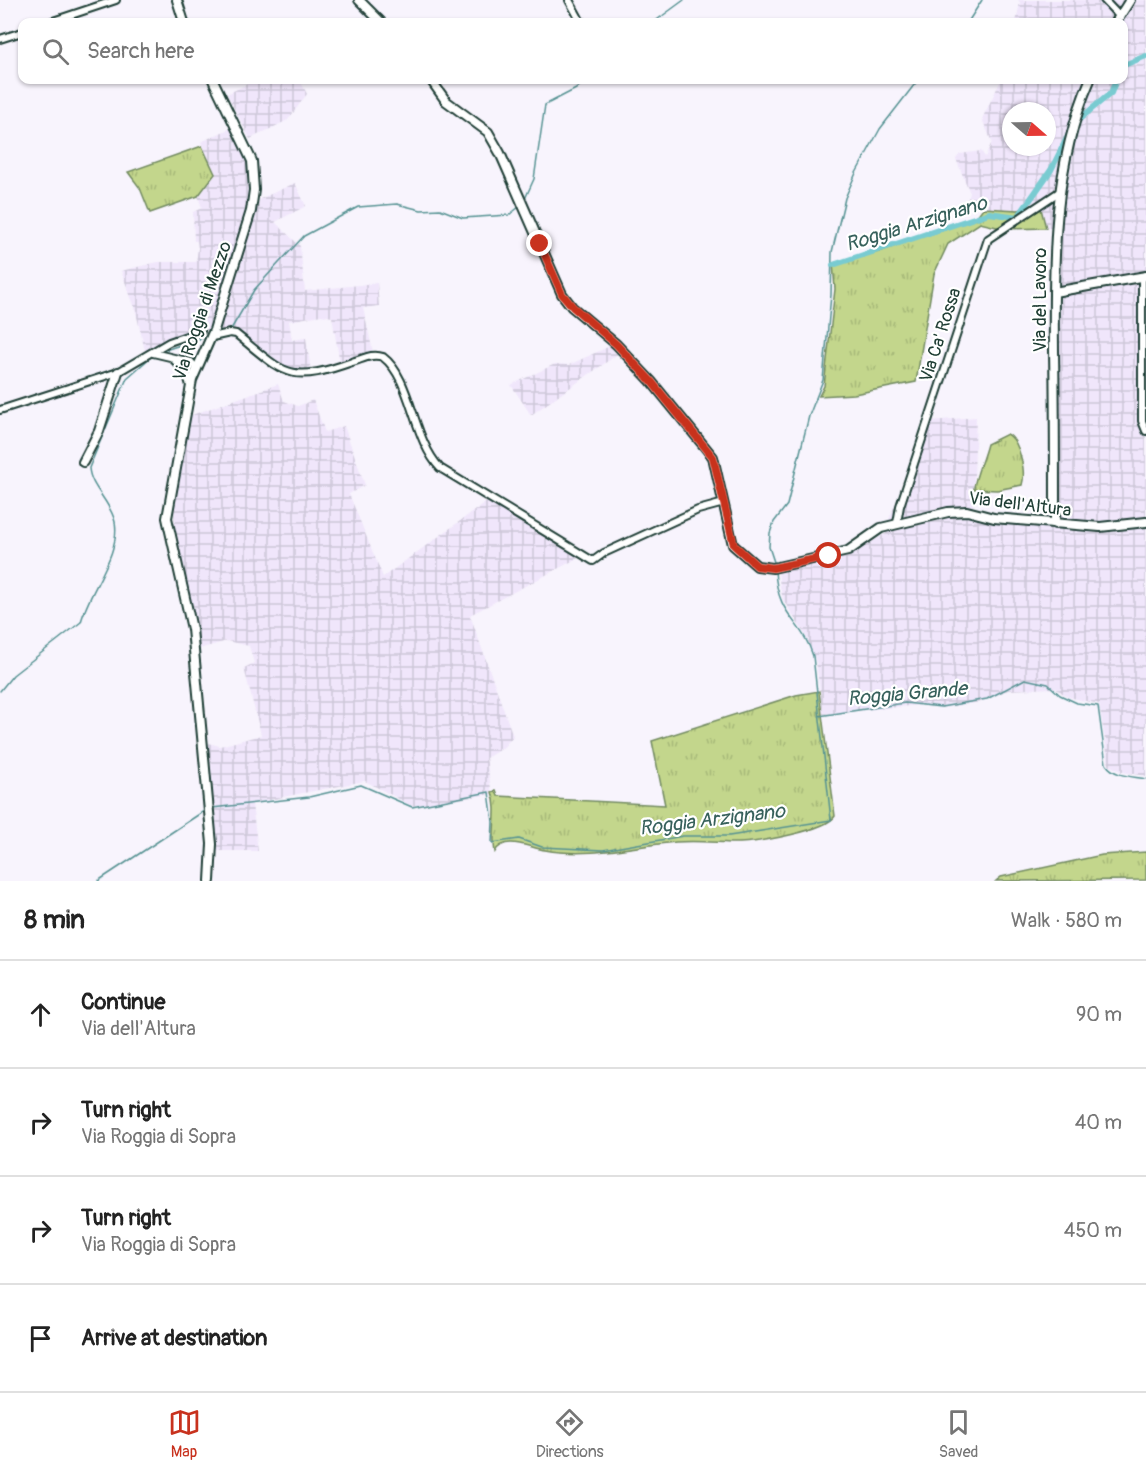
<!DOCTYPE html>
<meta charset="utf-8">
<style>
body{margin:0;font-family:Pangolin,sans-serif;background:#f6f6f6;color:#222}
.compass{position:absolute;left:1002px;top:102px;width:54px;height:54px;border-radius:50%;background:#fff;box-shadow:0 2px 4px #0004;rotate:110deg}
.stop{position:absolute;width:18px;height:18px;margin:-14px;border:4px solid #c8321e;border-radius:50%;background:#fff}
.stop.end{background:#c8321e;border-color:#fff;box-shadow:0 2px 6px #0008}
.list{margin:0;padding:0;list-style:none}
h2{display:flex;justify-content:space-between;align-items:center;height:78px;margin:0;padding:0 24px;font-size:26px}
h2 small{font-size:20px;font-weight:400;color:#767676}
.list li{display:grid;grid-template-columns:39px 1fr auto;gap:18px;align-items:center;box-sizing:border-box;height:108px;padding:0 24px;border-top:2px solid #e0e0e0}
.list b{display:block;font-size:22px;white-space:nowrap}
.list p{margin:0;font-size:20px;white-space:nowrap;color:#767676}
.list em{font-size:20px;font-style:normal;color:#767676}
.icon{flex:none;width:33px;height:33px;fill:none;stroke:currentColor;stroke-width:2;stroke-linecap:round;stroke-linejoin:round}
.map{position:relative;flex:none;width:1146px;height:881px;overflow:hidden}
.search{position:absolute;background:#fff;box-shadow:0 2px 4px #0004;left:18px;right:18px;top:18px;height:66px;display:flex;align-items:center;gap:15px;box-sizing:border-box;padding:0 21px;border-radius:12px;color:#767676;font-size:22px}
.sheet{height:510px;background:#fff}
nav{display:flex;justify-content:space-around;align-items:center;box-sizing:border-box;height:84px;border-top:2px solid #e0e0e0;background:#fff;font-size:16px;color:#767676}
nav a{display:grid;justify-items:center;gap:3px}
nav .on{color:#c8321e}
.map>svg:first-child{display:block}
</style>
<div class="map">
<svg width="1146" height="881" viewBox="0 0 1146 881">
<defs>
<pattern id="industrial-grid" width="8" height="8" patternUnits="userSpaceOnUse" patternTransform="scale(1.5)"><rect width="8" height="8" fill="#f0e6fb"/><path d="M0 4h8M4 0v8" fill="none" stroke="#cdc6d8"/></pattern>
<pattern id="grass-tufts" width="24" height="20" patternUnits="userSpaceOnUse" patternTransform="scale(1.5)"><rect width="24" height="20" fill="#c3d68c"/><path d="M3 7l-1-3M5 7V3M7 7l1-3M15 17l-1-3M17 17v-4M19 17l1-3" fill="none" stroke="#a7b979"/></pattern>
</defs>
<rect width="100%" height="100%" fill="#f8f4fd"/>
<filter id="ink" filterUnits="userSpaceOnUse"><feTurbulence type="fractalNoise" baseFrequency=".0167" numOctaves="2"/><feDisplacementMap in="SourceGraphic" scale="12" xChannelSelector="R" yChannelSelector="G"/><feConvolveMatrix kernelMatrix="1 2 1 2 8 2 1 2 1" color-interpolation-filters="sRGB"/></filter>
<g filter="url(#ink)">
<path fill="url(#industrial-grid)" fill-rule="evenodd" d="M 1018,0 L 1146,0 L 1146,776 L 1122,772 L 1109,765 L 1099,704 L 1068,697 L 1055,688 L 1008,690 L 981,702 L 942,708 L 920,705 L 823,714 L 816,662 L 806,636 L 783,600 L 780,587 L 778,572 L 847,557 L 890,531 L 958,516 L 972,510 L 887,524 L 930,421 L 976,417 L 973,510 L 1040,519 L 1053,509 L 1051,228 L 1046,228 L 1040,205 L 1018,210 L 983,208 L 967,201 L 970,193 L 956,159 L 960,154 L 981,151 L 985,157 L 992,142 L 982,119 L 1001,80 L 1124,80 L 1124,22 L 1016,22 L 1020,2 ZM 1011,111 L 1047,111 L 1047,147 L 1011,147 Z
M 256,80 L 300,80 L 307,94 L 288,120 L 250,139 L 227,94 Z
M 233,127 L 249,163 L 252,191 L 217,305 L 220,306 L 215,323 L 209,329 L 200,329 L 145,351 L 135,308 L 121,271 L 158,262 L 196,262 L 198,248 L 197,241 L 194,241 L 193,212 L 202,208 L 198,196 L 215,174 L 201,142 Z
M 295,183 L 306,206 L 275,222 L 300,246 L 305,291 L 377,283 L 379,306 L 363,308 L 373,352 L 340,363 L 332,317 L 321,315 L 289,321 L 292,340 L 306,338 L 311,371 L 286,370 L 232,330 L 219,331 L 260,199 Z
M 610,346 L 618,354 L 531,415 L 511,385 L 555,364 L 569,365 Z
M 278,384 L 284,401 L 298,406 L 313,400 L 325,432 L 344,426 L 365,485 L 349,494 L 383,577 L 489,500 L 580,557 L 470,615 L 513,736 L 503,748 L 486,758 L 492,794 L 412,806 L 365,781 L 288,796 L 252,804 L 258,851 L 216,851 L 216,821 L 208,743 L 220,746 L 261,735 L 244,668 L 254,663 L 249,646 L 227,641 L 199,649 L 175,537 L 174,500 L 189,416 Z"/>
<path fill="url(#grass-tufts)" stroke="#718a60" stroke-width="1.5" d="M 202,146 L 215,174 L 198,196 L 150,213 L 140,188 L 128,172 Z
M 1040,205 L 1046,228 L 1005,229 L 980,223 L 948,244 L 934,274 L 916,382 L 854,394 L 819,396 L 824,386 L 835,289 L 833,263 L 879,252 L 977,216 L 983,208 L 1018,210 Z
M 1007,434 C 1020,440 1026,473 1022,485 L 997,490 L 974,489 C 974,479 984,457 987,444 Z
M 819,691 L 835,816 C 826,831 758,842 740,843 C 719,843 698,840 676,842 C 633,846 589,858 545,850 C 530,848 504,834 495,852 C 491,832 499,810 492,792 L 496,791 L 498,796 L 665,805 L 652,741 L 796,695 Z
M 1146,852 L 1146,880 L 996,881 L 1001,877 L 1102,855 Z"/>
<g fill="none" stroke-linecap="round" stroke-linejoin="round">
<path stroke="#559292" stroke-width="1.5" d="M 654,22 L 684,0
M 968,22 L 982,0
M 524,201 L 534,179 L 545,105 L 576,89 L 586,80
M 230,331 L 254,290 L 304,236 L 358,207 L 397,204 L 421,210 L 440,209 L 463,218 L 509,215 L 519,207
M 159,352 L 208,336
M 775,565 L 769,547 L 770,533 L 774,522 L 787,505 L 809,416 L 823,380 L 831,295 L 832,252 L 845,198 L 856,173 L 880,129 L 918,80
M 0,691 L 13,675 L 81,622 C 89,590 121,554 115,522 C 111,502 90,487 89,468 L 127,378 L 152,356
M 819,716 L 905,703 L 941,707 L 987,699 L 1025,679 L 1048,684 L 1060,695 L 1077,703 L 1098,706 L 1106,764 C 1115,777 1131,776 1146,779
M 212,808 L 309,797 L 361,785 L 412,807 L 489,792 L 493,822 L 492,843 L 519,839 L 542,847 L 603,850 L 683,836 L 729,836 L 831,820 L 813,656 C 802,620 777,617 775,570
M 98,881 L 204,811"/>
<path stroke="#79cbd1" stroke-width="6" d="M 1124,65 L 1146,56
M 1076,122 L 1111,93 L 1116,80
M 833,265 L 989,213 L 1018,217 L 1051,170 L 1071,130"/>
<g stroke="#1f3d34" stroke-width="10">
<path id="minor" d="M 569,0 L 581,22
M 1104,0 L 1120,17
M 50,22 L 116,0
M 0,39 L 22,32
M 1142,277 L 1142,421 L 1146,431
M 212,337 L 230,333 L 236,334 C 285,373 287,385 352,362 C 363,359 372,353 383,357 C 412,379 412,438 440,468 L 593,561 L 604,553 L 698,510 L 724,503
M 153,353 L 191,362 L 197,369
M 172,358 L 186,372 L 190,386
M 0,410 L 118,372 L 169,342 L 201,331
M 897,523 L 900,506 L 988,239 L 1059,192"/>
</g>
<g stroke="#1f3d34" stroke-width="12">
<path id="tertiary" d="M 177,0 L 184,22
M 359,0 L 381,22
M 1116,22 L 1130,0
M 431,80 L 446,101 L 488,132 L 500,153 L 562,294 L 572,307 L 616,344 L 651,381 L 713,457 L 733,545 L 757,566 L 773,568 L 848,551 L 881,528 L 948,512 L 967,511 L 994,518 L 1100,527 L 1146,522
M 1054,292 L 1146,276
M 83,462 L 99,431 L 118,372
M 1055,524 C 1055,466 1055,408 1054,350 C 1053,258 1053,166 1090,80
M 210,881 L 212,844 L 192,629 L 167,518 L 192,380 L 214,330 L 251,211 L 254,190 L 252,161 L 213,80"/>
</g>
<use href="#minor" stroke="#fff" stroke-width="6"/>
<use href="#tertiary" stroke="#fff" stroke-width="8"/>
</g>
</g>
<g fill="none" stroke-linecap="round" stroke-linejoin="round" filter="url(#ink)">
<path stroke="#c8321e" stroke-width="8" d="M 540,244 L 562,294 L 573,307 L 616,344 L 651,381 L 713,457 L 734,545 L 757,566 L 773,568 L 829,556"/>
</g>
<g text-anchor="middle" stroke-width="4.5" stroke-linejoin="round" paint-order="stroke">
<g font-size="18" fill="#1f3d34" stroke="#fff">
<text transform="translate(1040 300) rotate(-90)" y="6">Via del Lavoro</text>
<text transform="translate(202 311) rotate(-71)" y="6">Via Roggia di Mezzo</text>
<text transform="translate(940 335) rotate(-72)" y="6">Via Ca' Rossa</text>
<text transform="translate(1020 504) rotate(7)" y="6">Via dell'Altura</text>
</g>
<g font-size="20" font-style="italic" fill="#36605b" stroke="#fff">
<text transform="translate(916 223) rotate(-17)" y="7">Roggia Arzignano</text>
<text transform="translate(907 693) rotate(-5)" y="7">Roggia Grande</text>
<text transform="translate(712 819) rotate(-7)" y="7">Roggia Arzignano</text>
</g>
</g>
</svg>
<svg class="compass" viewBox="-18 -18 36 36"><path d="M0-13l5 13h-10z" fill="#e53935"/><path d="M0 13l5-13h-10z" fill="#767676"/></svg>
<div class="stop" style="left:829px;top:556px"></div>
<div class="stop end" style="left:540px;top:244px"></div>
<div class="search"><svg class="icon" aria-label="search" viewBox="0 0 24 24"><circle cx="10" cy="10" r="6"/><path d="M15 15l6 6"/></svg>Search here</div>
</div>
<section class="sheet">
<h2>8 min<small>Walk · 580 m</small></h2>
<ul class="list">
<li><svg class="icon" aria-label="ahead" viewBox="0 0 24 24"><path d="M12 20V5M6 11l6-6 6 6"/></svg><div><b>Continue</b><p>Via dell'Altura</p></div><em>90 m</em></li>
<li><svg class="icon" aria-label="right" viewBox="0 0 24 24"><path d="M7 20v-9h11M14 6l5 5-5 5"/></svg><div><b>Turn right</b><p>Via Roggia di Sopra</p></div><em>40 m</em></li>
<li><svg class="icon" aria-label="right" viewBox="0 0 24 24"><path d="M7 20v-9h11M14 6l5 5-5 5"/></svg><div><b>Turn right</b><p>Via Roggia di Sopra</p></div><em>450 m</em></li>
<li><svg class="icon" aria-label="arrive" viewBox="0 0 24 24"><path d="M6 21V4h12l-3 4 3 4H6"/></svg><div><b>Arrive at destination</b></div></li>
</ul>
</section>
<nav>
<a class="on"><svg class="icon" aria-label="map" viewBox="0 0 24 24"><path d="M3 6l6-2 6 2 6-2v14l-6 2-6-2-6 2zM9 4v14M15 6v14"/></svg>Map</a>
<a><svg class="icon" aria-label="directions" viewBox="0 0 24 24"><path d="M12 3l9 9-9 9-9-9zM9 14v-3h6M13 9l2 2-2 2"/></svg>Directions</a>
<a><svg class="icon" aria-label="saved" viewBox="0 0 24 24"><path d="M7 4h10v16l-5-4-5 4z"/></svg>Saved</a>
</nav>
